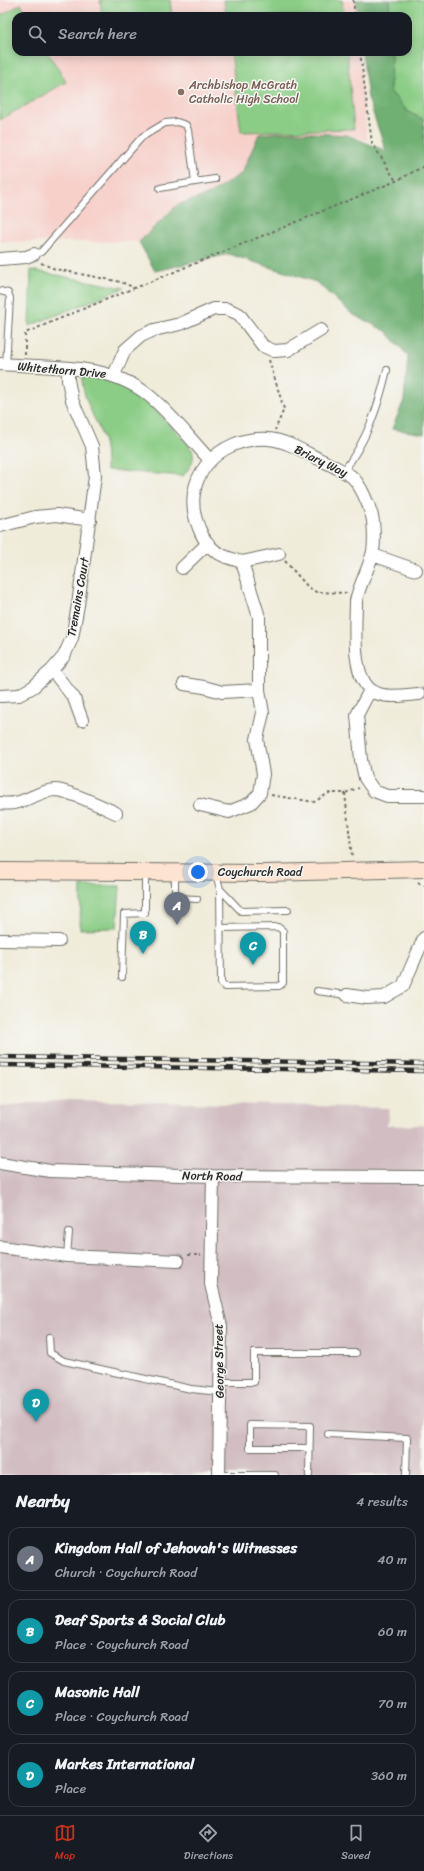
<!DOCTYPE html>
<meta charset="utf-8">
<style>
body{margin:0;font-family:Sriracha,sans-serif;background:#242831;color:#f1f3f6}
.you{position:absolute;left:198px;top:872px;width:14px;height:14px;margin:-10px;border:3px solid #fff;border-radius:50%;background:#1a73e8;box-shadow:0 0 0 6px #1a73e833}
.badge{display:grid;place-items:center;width:26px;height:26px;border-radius:50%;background:#c8321e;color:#fff;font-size:13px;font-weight:700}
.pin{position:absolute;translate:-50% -33px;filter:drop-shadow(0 1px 2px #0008)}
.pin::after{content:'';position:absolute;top:21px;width:14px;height:12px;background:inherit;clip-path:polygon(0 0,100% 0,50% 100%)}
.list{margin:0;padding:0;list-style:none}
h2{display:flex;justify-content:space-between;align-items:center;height:52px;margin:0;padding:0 16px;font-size:17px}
h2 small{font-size:13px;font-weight:400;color:#9ea1a6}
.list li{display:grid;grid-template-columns:26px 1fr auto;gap:12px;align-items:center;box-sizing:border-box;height:64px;margin:0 8px 8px;padding:0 8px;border:1px solid #363941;border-radius:12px}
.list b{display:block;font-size:15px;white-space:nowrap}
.list p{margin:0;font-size:13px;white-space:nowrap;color:#9ea1a6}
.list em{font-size:13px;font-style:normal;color:#9ea1a6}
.icon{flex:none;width:22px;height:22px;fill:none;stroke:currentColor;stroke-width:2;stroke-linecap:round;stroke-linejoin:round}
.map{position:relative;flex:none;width:424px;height:1475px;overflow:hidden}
.search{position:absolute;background:#171b24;box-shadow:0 2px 10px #0003;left:12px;right:12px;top:12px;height:44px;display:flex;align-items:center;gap:10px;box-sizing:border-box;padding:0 14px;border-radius:12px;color:#9ea1a6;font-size:15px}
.sheet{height:340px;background:#171b24}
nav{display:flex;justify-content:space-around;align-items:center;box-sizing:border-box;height:56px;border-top:1px solid #363941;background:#171b24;font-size:11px;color:#9ea1a6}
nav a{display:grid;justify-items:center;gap:2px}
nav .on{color:#c8321e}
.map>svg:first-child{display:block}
</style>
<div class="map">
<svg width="424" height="1475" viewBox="0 0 424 1475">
<rect width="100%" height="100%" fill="#f6f6f2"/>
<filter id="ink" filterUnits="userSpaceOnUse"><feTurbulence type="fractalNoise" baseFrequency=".025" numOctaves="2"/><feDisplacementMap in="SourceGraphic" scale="8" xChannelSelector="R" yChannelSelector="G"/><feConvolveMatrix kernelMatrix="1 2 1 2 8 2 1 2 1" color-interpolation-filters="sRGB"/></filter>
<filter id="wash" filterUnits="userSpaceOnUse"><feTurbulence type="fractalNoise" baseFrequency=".012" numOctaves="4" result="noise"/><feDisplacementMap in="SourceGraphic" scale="16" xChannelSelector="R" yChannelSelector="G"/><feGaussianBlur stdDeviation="0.9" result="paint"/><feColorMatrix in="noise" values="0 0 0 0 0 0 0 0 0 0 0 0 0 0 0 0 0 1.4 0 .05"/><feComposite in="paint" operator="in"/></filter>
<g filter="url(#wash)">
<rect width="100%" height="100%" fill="#f0ecda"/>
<path fill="#f7d0ca" d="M 0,0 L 355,0 L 356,16 L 16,16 L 16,52 L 359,52 L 367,140 L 347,135 L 259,134 L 242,173 L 210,194 L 177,205 L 139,242 L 0,242 Z"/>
<path fill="#d2bec2" d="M 69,1100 L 389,1108 L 387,1126 L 424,1125 L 424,1475 L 0,1475 L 0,1106 Z"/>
<path fill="#8bcd86" stroke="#5b7c58" d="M 100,0 L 170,0 L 172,16 L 102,16 Z
M 224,0 L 342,0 L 344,16 L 226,16 Z
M 389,0 L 424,0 L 424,120 L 408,112 L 390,91 L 391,52 L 408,52 L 408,16 L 390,16 Z
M 21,4 L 27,16 L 16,16 L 16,52 L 48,52 L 66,82 L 0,120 L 0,16 Z
M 231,52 L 347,52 L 354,129 L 241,132 Z
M 31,270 L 124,288 L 29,326 Z
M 82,374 C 98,376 115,380 129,388 C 150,401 174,430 191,448 C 197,459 190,467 183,476 L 106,470 C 106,458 106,447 102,436 C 94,415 81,397 82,374 Z
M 81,886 L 120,886 L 117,928 L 80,929 Z"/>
<path fill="#70b073" stroke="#4e6e4f" d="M 356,0 L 389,0 L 390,16 L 358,16 Z
M 362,52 L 391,52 L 390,91 L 408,112 L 424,120 L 424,434 L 392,429 L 404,400 L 408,356 L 386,331 L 352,314 L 316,282 L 229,254 L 155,271 L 139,242 L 177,205 L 210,194 L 242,173 L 259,134 L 293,132 L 347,135 L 386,151 L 368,98 Z"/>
</g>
<g filter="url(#ink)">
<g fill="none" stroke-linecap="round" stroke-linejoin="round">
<g stroke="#706f68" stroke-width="8">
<path id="lane" d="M 195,182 L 215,179
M 34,254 L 41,252 L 142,137 L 165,123 L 177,122 L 186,125 L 188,130 L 195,182 L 160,188
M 0,291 L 8,293 L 10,298 L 6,365
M 343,472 C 367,440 378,408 387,370
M 175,873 L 175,898 L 197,899
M 216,874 L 220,889 L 221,983 L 225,987 L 279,986 L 283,983 L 283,931 L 278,927 L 220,928
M 220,889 L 241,911 L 288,910
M 122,977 L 124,914 L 145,913 L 145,873
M 317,991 L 347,995
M 67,1256 L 69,1232
M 49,1337 L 50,1353 L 64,1361 L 191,1389 L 220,1392
M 220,1382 L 254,1382 L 254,1353 L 356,1353
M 328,1434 L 407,1438 L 406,1475
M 219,1475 L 275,1475
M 309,1475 L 310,1426 L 250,1425 L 250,1448 L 309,1448"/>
</g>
<g stroke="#706f68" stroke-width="14">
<path id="street" d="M 0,259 L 26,257 L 34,254
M 0,364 C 49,368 106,362 147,394 C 169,411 190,439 210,460
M 114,375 L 125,350 L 141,336 L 154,330 L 180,324 L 214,309 L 227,309 L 239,314 L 263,346 L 274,351 L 288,350 L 321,330
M 0,526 L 35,517 L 57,515 L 90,520
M 373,555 L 416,570
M 242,562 L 279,554
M 182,568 L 208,543
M 52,670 L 74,698 L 82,720
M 184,684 L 204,687 L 222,692 L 259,690
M 370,690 L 357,715 L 361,760 L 365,778 L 374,791 L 387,796 L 424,796
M 0,696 L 19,695 L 33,687 L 52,670 L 64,656 L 72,638 L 78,605 L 95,476 L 92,446 L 72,400 L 68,380 L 68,369
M 0,803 C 24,807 36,790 56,790 C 70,791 103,807 116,813
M 200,805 L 229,812 L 251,803 L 260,793 L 263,774 L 257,739 L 263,713 L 259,690 L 259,617 L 242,562 C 236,560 228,558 222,555 C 211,550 203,539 199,528 C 178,480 218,436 268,439 C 286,440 306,453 321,460 C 331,465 342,470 351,476 C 360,483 369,505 372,516 C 374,524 375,547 372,555 C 368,571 359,585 356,601 C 356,625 349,686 379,694 C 391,698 406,695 419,694
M 0,940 L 59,941
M 347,995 L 367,998 L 384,997 L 403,986 L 424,938
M 0,1163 L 50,1171 L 213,1176 L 424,1177
M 213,1176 L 211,1284 L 221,1326 L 219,1475
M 0,1247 L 67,1256 L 178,1261"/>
</g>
<g stroke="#706f68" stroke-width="18">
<path id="secondary" d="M 0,871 L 265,873 L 424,869"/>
</g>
<path stroke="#706f68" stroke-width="2" stroke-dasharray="3 3" stroke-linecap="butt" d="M 353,0 L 355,16
M 360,52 L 372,143 L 396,181
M 41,263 L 55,269 L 121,282 L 135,288 L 396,181 L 424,166
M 25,355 L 25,333 L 134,288
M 269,360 L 284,409 L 275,430
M 285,561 L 308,587 L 316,592 L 348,593
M 345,793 L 352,858
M 271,795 L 314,802 L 329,793 L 345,793 L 359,788
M 418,883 L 424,886
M 188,1255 L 201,1255"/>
<use href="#lane" stroke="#fff" stroke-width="6"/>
<use href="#street" stroke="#fff" stroke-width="12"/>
<use href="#secondary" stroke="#fde4d1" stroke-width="16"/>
<g stroke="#2b2b2b" stroke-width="4.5">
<path id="rail" d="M 0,1057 L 424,1064
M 0,1065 L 424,1071"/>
</g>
<use href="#rail" stroke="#f6f6f2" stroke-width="3" stroke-dasharray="9" stroke-linecap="butt"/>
</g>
</g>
<circle fill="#8d6e63" stroke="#f6f6f2" stroke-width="1.5" cx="181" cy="92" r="4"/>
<g text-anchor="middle" stroke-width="3" stroke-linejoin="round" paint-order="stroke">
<g font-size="12" fill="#785e54" stroke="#f6f6f2" text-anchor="start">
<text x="189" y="89">Archbishop McGrath<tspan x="189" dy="14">Catholic High School</tspan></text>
</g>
<g font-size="12" fill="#2b2b2b" stroke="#f6f6f2">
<text transform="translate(62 370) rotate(5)" y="4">Whitethorn Drive</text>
<text transform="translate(321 461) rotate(26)" y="4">Briary Way</text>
<text transform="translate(78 597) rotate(-80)" y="4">Tremains Court</text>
<text x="260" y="876">Coychurch Road</text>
<text transform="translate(212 1176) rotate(1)" y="4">North Road</text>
<text transform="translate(219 1361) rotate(-91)" y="4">George Street</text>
</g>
</g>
</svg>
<div class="you"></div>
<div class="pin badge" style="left:177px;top:925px;background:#6b7280">A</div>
<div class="pin badge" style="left:143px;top:954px;background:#0f9aa8">B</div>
<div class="pin badge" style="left:253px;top:965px;background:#0f9aa8">C</div>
<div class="pin badge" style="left:36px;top:1422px;background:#0f9aa8">D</div>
<div class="search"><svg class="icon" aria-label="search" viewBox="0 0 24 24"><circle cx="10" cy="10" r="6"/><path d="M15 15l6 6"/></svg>Search here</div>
</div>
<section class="sheet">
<h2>Nearby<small>4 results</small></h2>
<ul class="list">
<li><span class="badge" style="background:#6b7280">A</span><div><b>Kingdom Hall of Jehovah's Witnesses</b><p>Church · Coychurch Road</p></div><em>40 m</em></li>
<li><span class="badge" style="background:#0f9aa8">B</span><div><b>Deaf Sports &amp; Social Club</b><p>Place · Coychurch Road</p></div><em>60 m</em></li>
<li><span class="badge" style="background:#0f9aa8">C</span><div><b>Masonic Hall</b><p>Place · Coychurch Road</p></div><em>70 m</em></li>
<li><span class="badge" style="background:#0f9aa8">D</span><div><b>Markes International</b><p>Place</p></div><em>360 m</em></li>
</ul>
</section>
<nav>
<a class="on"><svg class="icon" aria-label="map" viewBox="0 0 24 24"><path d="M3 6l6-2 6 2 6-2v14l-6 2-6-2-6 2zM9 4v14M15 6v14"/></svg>Map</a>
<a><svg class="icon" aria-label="directions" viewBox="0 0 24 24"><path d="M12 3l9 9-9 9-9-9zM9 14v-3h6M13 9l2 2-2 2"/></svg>Directions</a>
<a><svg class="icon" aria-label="saved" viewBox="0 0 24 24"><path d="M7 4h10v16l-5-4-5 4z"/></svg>Saved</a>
</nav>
